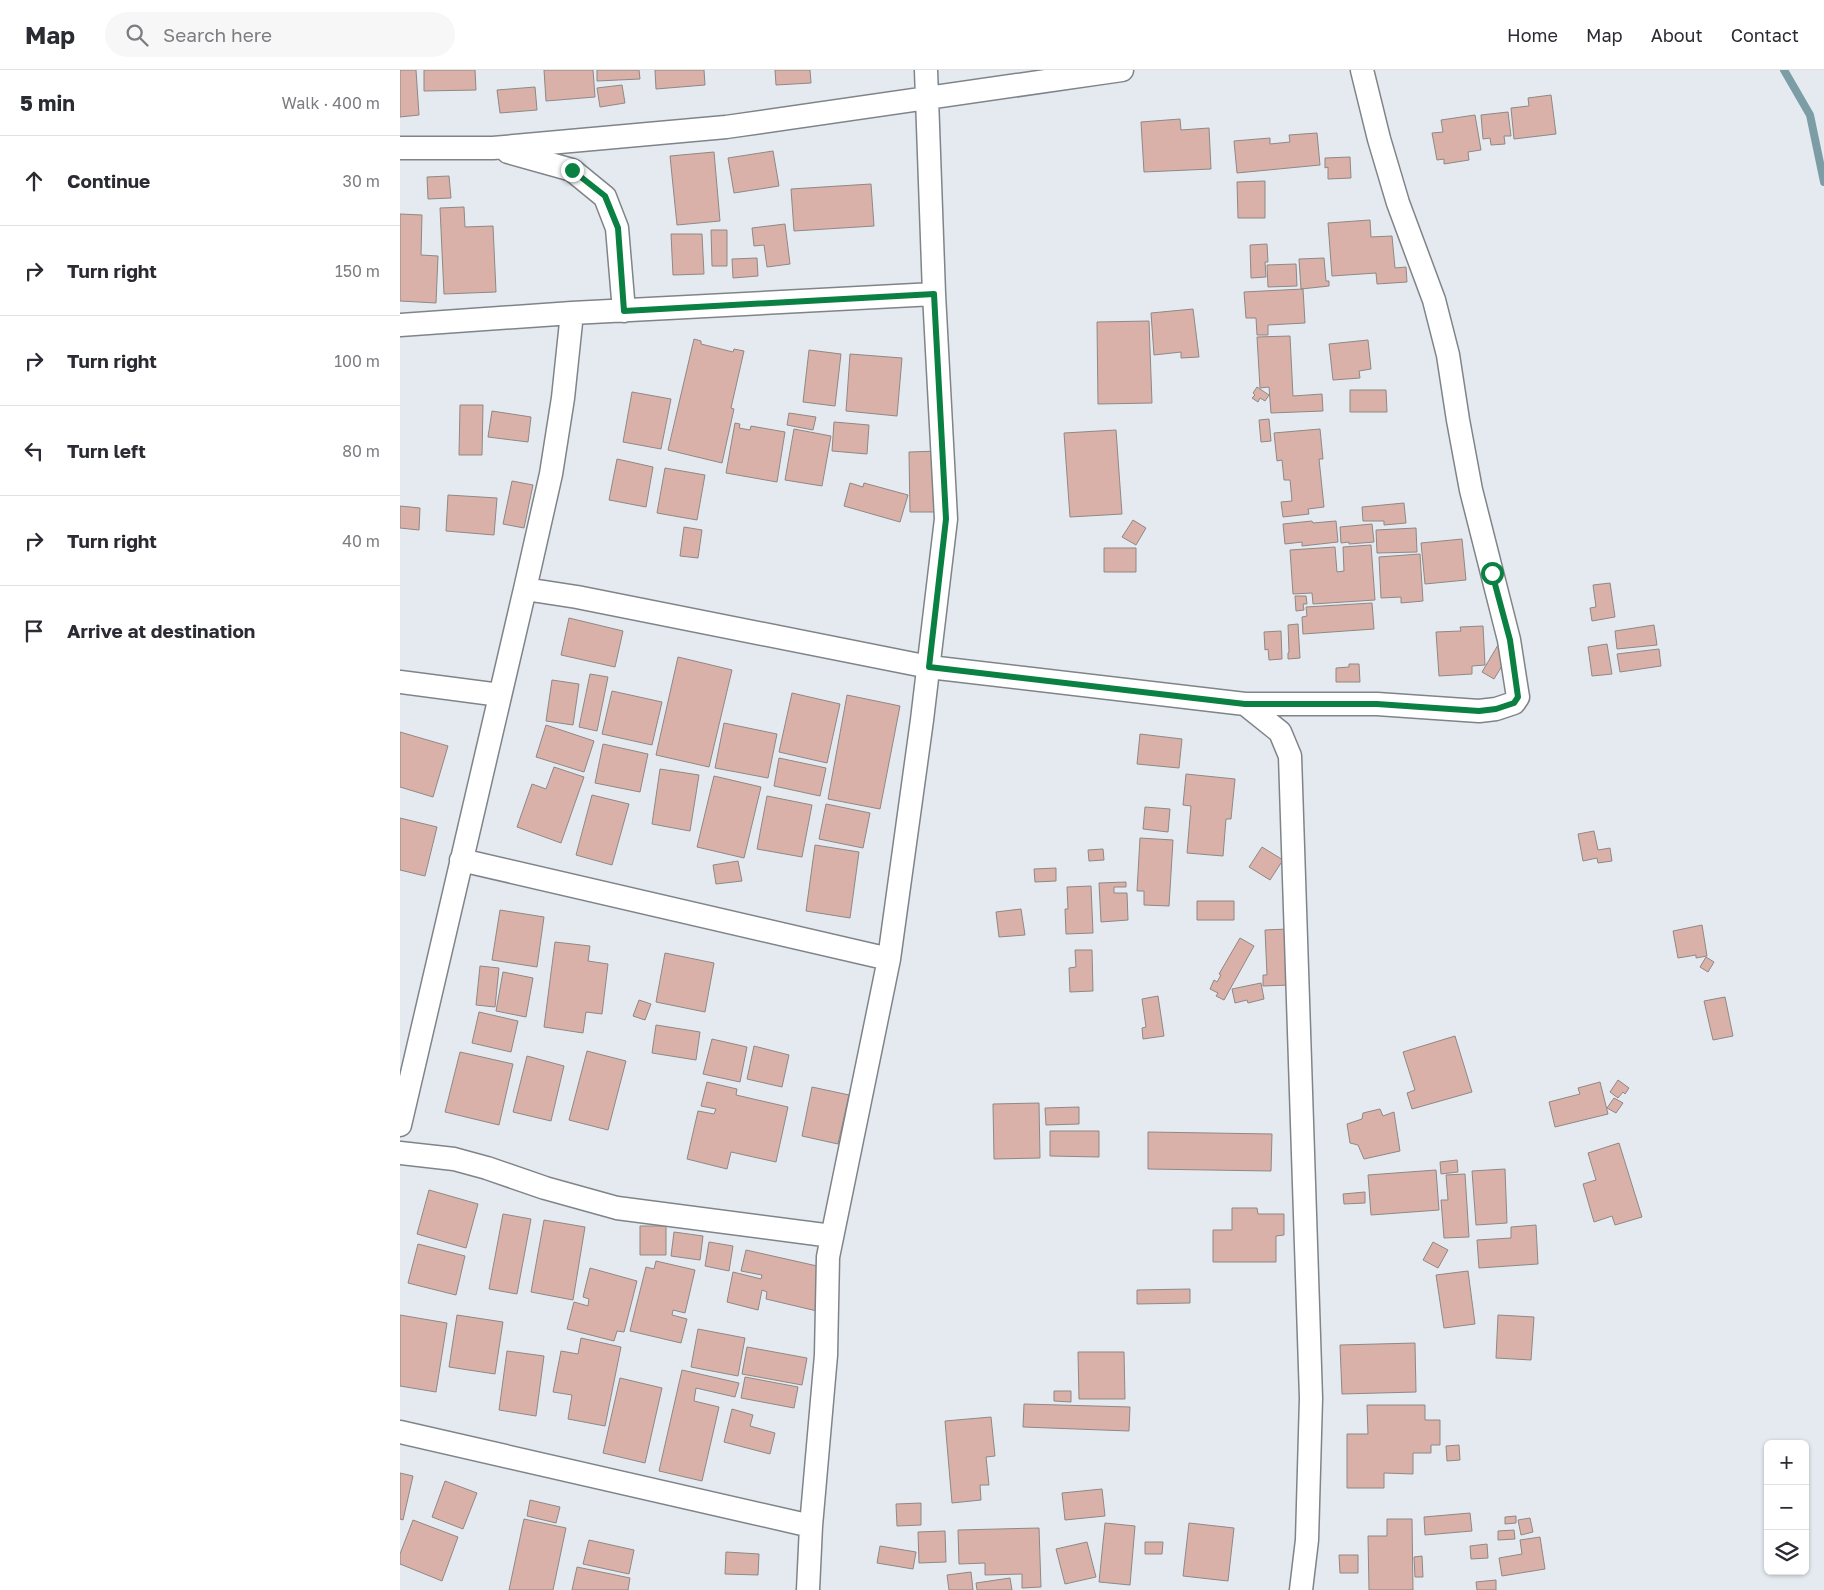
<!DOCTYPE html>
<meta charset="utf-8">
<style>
body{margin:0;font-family:"Golos Text",sans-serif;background:#f7f7f7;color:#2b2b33}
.controls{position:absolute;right:15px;bottom:15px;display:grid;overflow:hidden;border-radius:8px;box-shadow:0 1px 4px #0004}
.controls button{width:45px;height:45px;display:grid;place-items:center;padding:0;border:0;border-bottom:1px solid #e1e1e2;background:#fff;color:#2b2b33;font:25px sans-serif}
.stop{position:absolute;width:15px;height:15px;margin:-11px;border:4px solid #0b8043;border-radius:50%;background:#fff}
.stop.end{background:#0b8043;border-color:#fff;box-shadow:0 1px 5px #0008}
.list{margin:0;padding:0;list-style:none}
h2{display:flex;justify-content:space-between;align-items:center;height:65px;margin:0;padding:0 20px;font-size:21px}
h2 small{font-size:16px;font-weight:400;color:#7c7c81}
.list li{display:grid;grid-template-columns:32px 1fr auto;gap:15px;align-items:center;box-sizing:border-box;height:90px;padding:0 20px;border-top:1px solid #e1e1e2}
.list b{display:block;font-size:19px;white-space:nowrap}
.list em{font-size:16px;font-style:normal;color:#7c7c81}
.icon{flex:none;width:28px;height:28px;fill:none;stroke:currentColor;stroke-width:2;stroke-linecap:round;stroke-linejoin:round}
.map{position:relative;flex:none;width:1424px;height:1520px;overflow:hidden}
header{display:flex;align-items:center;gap:30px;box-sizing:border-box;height:70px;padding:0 25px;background:#fff;border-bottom:1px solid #e1e1e2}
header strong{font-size:24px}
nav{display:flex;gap:28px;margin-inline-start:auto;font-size:18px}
.search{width:350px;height:45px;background:#f7f7f7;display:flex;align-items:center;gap:12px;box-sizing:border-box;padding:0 18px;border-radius:28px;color:#7c7c81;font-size:19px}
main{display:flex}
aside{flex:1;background:#fff}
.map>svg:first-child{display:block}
</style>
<header>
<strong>Map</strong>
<div class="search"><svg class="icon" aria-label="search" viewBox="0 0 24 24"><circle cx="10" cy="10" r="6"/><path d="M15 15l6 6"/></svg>Search here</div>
<nav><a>Home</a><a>Map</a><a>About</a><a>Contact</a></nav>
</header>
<main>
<aside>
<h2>5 min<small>Walk · 400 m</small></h2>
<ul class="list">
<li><svg class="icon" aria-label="ahead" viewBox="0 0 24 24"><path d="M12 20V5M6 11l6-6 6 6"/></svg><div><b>Continue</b></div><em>30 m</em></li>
<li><svg class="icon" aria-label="right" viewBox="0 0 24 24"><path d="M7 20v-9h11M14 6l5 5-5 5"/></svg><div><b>Turn right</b></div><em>150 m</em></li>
<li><svg class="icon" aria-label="right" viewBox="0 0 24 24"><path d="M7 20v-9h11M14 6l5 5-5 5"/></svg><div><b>Turn right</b></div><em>100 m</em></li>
<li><svg class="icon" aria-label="left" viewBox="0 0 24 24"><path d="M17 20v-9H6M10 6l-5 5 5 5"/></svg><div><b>Turn left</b></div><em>80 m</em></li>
<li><svg class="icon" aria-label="right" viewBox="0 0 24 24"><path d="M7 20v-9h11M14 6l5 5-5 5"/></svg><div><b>Turn right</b></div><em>40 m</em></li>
<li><svg class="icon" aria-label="arrive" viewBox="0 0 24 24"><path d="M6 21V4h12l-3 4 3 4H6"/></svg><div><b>Arrive at destination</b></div></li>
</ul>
</aside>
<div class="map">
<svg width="1424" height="1520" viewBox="0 0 1424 1520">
<rect width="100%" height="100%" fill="#e4eaef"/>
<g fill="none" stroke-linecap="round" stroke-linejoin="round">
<path stroke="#7d9da6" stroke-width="8" d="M 1384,0 L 1410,45 L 1424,112"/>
</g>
<path fill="#d9b1a8" stroke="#8f8886" d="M 0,0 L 16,0 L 19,45 L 0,47 Z
M 24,0 L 75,0 L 76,20 L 24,21 Z
M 144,0 L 193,0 L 195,27 L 146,31 Z
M 197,0 L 239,0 L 240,9 L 197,11 Z
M 255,0 L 304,0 L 305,15 L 256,19 Z
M 375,0 L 410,0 L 411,13 L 376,15 Z
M 222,15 L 225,33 L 200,37 L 197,18 Z
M 135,17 L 137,40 L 100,43 L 97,20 Z
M 1151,25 L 1156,64 L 1114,69 L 1111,38 L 1129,36 L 1128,28 Z
M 1108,42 L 1111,66 L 1104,66 L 1105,74 L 1091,75 L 1090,68 L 1083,69 L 1081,45 Z
M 1075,45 L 1081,80 L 1068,82 L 1069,90 L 1044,94 L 1044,89 L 1037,90 L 1032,63 L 1043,62 L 1041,50 Z
M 780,49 L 781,60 L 809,58 L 811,99 L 744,102 L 741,52 Z
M 917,63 L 920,95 L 837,103 L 834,71 L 870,68 L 870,74 L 890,72 L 889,65 Z
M 373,81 L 379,116 L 334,123 L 328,88 Z
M 314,82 L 320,151 L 277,155 L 270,86 Z
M 950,87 L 951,108 L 928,109 L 928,97 L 925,98 L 925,88 Z
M 49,106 L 51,128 L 28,129 L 27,107 Z
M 865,111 L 865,148 L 838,148 L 837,112 Z
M 471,114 L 474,156 L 394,161 L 391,119 Z
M 64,137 L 65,157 L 93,156 L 96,222 L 44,224 L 40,138 Z
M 0,144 L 22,145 L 21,185 L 38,186 L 36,233 L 0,231 Z
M 970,150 L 971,167 L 992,166 L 995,198 L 1006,197 L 1007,212 L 977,214 L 976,203 L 932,206 L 928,153 Z
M 385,154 L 390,194 L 367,197 L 364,175 L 354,176 L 352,158 Z
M 311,160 L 327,160 L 327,196 L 312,196 Z
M 271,164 L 302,164 L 304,204 L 273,205 Z
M 867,174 L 868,192 L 865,192 L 866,207 L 851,208 L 850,175 Z
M 357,188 L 358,206 L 333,208 L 332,189 Z
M 924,188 L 926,211 L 929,211 L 929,216 L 901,219 L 899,189 Z
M 896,194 L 897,216 L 868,217 L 867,195 Z
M 903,219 L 905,253 L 868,255 L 868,265 L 857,265 L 856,248 L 846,248 L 844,222 Z
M 793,239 L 799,287 L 781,288 L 781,282 L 754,285 L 751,243 Z
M 749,251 L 752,333 L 698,334 L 697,252 Z
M 890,266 L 893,326 L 922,324 L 923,341 L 871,343 L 869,317 L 860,318 L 857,267 Z
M 294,269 L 301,271 L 301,274 L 333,282 L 334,279 L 344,281 L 331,338 L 334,339 L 322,393 L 268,380 Z
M 968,270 L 971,299 L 959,301 L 960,308 L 933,310 L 929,274 Z
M 409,280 L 441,284 L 435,336 L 403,332 Z
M 450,284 L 502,288 L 497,346 L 446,341 Z
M 857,317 L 869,325 L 865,331 L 860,328 L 858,332 L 852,328 L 855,325 L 853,323 Z
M 950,320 L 986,320 L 987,342 L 950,342 Z
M 232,322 L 271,329 L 261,379 L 223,372 Z
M 60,335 L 83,335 L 82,385 L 59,385 Z
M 92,341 L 131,347 L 128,372 L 88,367 Z
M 389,343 L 416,347 L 413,360 L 387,355 Z
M 869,349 L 871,371 L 861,372 L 859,350 Z
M 434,352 L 469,355 L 467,384 L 432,381 Z
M 335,353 L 340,354 L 339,358 L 350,360 L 351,356 L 385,362 L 377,412 L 326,403 Z
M 394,359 L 431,366 L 422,416 L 385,410 Z
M 920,359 L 923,389 L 919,389 L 924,437 L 908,439 L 909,444 L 883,447 L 881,432 L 892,431 L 890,410 L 884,410 L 882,390 L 877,391 L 874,363 Z
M 716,360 L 722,444 L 670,447 L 664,363 Z
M 539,381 L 540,442 L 510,442 L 509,382 Z
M 217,389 L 253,397 L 246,437 L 209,430 Z
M 265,398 L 305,405 L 297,450 L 257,443 Z
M 112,411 L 133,415 L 124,458 L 103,454 Z
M 450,413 L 463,417 L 464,413 L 508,425 L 500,452 L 444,436 Z
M 48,425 L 97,428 L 94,465 L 46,461 Z
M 1004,433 L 1006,453 L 984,455 L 984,451 L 963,451 L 962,437 Z
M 0,436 L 20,438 L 19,460 L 0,458 Z
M 733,450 L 746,458 L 736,475 L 722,467 Z
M 912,451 L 913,453 L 936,451 L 938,472 L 902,476 L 902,472 L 885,474 L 883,454 Z
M 972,454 L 974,472 L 949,474 L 949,472 L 941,473 L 940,457 Z
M 284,457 L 302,460 L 298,488 L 280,486 Z
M 1016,458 L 1017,482 L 977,483 L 976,460 Z
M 1062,469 L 1066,510 L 1025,514 L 1021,473 Z
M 971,475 L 975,530 L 913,534 L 912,523 L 893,524 L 890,480 L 935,477 L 937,502 L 944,501 L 943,477 Z
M 704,478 L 736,478 L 736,502 L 704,502 Z
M 1020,484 L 1023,531 L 1001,533 L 1001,527 L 981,528 L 979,487 Z
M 1210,513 L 1215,547 L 1192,551 L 1190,538 L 1196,537 L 1193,515 Z
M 895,526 L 906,526 L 907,534 L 903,534 L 904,540 L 896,541 Z
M 972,533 L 974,559 L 903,564 L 902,547 L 907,546 L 906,537 Z
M 169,548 L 223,561 L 215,597 L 161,585 Z
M 898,554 L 900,588 L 888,589 L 888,583 L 889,582 L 888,555 Z
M 1254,555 L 1257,575 L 1217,579 L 1215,561 Z
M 1083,556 L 1085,595 L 1072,596 L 1072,604 L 1039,606 L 1036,562 L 1061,561 L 1060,557 Z
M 881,561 L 882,589 L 869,590 L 868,579 L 865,580 L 864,562 Z
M 1207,574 L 1212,604 L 1192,606 L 1188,577 Z
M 1098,575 L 1110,583 L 1094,609 L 1082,602 Z
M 1259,579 L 1261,596 L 1220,602 L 1217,584 Z
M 278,587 L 332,600 L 309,697 L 256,685 Z
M 949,594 L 959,594 L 960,612 L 936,612 L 936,598 L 949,597 Z
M 190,604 L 208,607 L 197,661 L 179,657 Z
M 152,610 L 179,614 L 173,655 L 146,651 Z
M 212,621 L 262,632 L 252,675 L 202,664 Z
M 392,623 L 440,634 L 427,693 L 379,682 Z
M 447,625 L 500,636 L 480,739 L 428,729 Z
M 324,653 L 377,664 L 368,708 L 315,698 Z
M 146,655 L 194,671 L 184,702 L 136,687 Z
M 0,662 L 48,676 L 33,727 L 0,717 Z
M 740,664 L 782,669 L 779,698 L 737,694 Z
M 203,674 L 248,684 L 240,722 L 195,713 Z
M 379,688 L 426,698 L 420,726 L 374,716 Z
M 154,697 L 184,707 L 161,773 L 117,757 L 132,714 L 146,719 Z
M 260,699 L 299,705 L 290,761 L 252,754 Z
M 786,704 L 835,709 L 831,749 L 826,749 L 823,786 L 787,783 L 791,736 L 783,735 Z
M 314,706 L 361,717 L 344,788 L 297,777 Z
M 192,725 L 229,734 L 212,795 L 176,785 Z
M 367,726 L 412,735 L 402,787 L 357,779 Z
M 426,734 L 470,743 L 463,778 L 419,769 Z
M 745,737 L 770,739 L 768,762 L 743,759 Z
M 0,748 L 37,757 L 25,806 L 0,800 Z
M 1194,761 L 1198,780 L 1210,778 L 1212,791 L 1198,793 L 1197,788 L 1183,791 L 1178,764 Z
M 740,768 L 773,770 L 769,836 L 744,835 L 744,821 L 737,821 Z
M 415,775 L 459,782 L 450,848 L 406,841 Z
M 862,777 L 883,790 L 870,810 L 849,797 Z
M 703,779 L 704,790 L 689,791 L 688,780 Z
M 338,791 L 342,811 L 316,814 L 313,795 Z
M 656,798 L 656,811 L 635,812 L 634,799 Z
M 726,812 L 726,817 L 714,817 L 714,823 L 727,823 L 728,850 L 701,852 L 699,813 Z
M 691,816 L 693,863 L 666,864 L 665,839 L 668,839 L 667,817 Z
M 797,831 L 834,831 L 834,850 L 797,850 Z
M 621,839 L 625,865 L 599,867 L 596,842 Z
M 100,840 L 144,847 L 137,897 L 92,890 Z
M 1302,855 L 1307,886 L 1296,888 L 1296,885 L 1278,888 L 1273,861 Z
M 888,859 L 890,915 L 863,916 L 863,905 L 867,905 L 865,860 Z
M 840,868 L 854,876 L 824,930 L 816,926 L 818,923 L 810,919 L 814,910 L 817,912 L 821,905 L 819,904 Z
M 155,872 L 190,876 L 188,891 L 208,894 L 202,944 L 186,942 L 183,963 L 144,957 Z
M 675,880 L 692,880 L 693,921 L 670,922 L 669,898 L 676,897 Z
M 265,883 L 314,893 L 305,942 L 256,932 Z
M 1306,887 L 1314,892 L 1308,902 L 1300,897 Z
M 80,896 L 99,898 L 95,937 L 76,935 Z
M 103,902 L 133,908 L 126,947 L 96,941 Z
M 861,913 L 864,929 L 848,933 L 847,930 L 835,933 L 832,919 Z
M 758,926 L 764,966 L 743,969 L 742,958 L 746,957 L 742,929 Z
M 1325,927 L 1333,966 L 1313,970 L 1304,931 Z
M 239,930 L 251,934 L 245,950 L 233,946 Z
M 79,942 L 118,951 L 111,982 L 72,973 Z
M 256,955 L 300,962 L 296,990 L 252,983 Z
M 1055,966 L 1072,1022 L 1012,1039 L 1007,1023 L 1015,1020 L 1003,982 Z
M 312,969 L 347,977 L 340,1012 L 303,1004 Z
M 354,976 L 389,985 L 382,1017 L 347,1009 Z
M 187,981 L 226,991 L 208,1060 L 169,1050 Z
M 60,982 L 113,994 L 99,1055 L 45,1042 Z
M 127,986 L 164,996 L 151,1051 L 113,1042 Z
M 1218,1010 L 1229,1018 L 1225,1024 L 1223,1022 L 1218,1028 L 1210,1022 Z
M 307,1012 L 337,1019 L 336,1025 L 388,1037 L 376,1092 L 331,1082 L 327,1099 L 287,1089 L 298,1041 L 314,1044 L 316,1039 L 301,1036 Z
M 1200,1012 L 1208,1044 L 1155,1057 L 1149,1032 L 1180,1024 L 1178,1018 Z
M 412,1017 L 449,1025 L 438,1074 L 402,1066 Z
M 1214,1028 L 1223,1033 L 1216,1043 L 1207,1038 Z
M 639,1033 L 640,1088 L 594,1089 L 593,1034 Z
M 679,1037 L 679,1054 L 646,1055 L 645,1038 Z
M 980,1039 L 983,1046 L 994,1042 L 1000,1081 L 964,1089 L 958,1075 L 950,1073 L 947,1054 L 962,1049 L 963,1043 Z
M 650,1061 L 699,1061 L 699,1087 L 650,1086 Z
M 748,1062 L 872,1064 L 871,1101 L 748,1099 Z
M 1219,1073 L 1242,1147 L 1215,1155 L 1212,1146 L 1194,1152 L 1183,1114 L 1196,1110 L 1188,1083 Z
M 1057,1090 L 1058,1102 L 1041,1104 L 1040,1092 Z
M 1105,1099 L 1107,1153 L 1076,1155 L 1072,1101 Z
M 1036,1100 L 1039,1140 L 971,1145 L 968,1105 Z
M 1065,1104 L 1069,1167 L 1044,1168 L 1041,1130 L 1048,1130 L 1046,1105 Z
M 29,1120 L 78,1134 L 66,1178 L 17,1164 Z
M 965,1122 L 965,1133 L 944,1134 L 943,1124 Z
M 832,1138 L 857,1138 L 858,1144 L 884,1144 L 884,1165 L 876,1166 L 876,1192 L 813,1192 L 813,1160 L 832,1160 Z
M 103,1144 L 131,1149 L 117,1224 L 89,1219 Z
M 144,1150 L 185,1157 L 173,1230 L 131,1222 Z
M 1136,1155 L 1138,1194 L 1079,1198 L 1077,1170 L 1111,1168 L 1111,1157 Z
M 240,1156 L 266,1156 L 266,1185 L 240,1185 Z
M 274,1162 L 303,1166 L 300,1190 L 271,1186 Z
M 309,1172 L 333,1176 L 329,1201 L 305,1196 Z
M 1033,1172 L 1048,1180 L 1038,1198 L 1023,1190 Z
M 18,1174 L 65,1186 L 56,1225 L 8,1213 Z
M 346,1180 L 426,1198 L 417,1241 L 366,1229 L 367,1222 L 362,1220 L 358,1240 L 327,1232 L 333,1202 L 361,1209 L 362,1205 L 341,1201 Z
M 256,1191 L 295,1200 L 285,1243 L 273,1240 L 272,1245 L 287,1249 L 281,1273 L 230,1261 L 246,1197 L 254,1199 Z
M 190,1198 L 237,1211 L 224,1262 L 217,1261 L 214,1271 L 167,1259 L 174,1232 L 188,1236 L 189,1229 L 183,1227 Z
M 1068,1201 L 1075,1254 L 1044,1258 L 1036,1205 Z
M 790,1219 L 790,1233 L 737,1234 L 737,1220 Z
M 0,1245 L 47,1253 L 36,1322 L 0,1316 Z
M 57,1245 L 103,1252 L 95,1304 L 49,1297 Z
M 1098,1245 L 1134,1247 L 1131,1290 L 1096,1288 Z
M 298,1259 L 345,1268 L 338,1306 L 291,1297 Z
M 181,1268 L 221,1277 L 205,1356 L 168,1349 L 172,1325 L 153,1322 L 161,1281 L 178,1284 Z
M 1015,1273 L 1016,1322 L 942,1324 L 940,1275 Z
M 347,1277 L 407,1288 L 402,1315 L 342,1304 Z
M 107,1281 L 144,1286 L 136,1346 L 99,1340 Z
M 678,1282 L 724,1282 L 725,1329 L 679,1329 Z
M 282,1300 L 339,1313 L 335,1327 L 296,1318 L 294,1331 L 319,1337 L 302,1411 L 259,1401 Z
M 345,1307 L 398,1317 L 394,1338 L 341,1328 Z
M 220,1308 L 262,1318 L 245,1393 L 203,1383 Z
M 654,1321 L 671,1321 L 671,1332 L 654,1331 Z
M 624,1334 L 730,1337 L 729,1361 L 623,1357 Z
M 967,1335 L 1025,1335 L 1025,1350 L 1040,1350 L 1040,1375 L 1031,1375 L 1031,1383 L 1013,1383 L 1013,1404 L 984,1403 L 984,1418 L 947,1418 L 947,1364 L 968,1364 Z
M 332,1339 L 353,1345 L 350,1356 L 375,1363 L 370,1384 L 324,1372 Z
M 591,1347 L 595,1386 L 586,1387 L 589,1415 L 580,1415 L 581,1430 L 552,1433 L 545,1351 Z
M 1059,1375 L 1060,1390 L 1047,1391 L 1046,1376 Z
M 0,1403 L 13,1406 L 3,1450 L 0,1449 Z
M 45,1411 L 77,1423 L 63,1459 L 32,1447 Z
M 702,1419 L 705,1446 L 665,1450 L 662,1423 Z
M 130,1430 L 160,1437 L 156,1453 L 127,1446 Z
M 521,1433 L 521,1455 L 497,1456 L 496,1434 Z
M 1070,1443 L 1072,1461 L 1025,1465 L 1024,1447 Z
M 1116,1446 L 1116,1453 L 1105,1454 L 1105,1447 Z
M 1130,1448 L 1133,1462 L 1121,1465 L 1118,1450 Z
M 124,1449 L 166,1458 L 153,1520 L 109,1520 Z
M 987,1449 L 1012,1449 L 1013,1520 L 969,1520 L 968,1466 L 987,1466 Z
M 13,1450 L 58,1467 L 42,1511 L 0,1494 L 0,1484 Z
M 705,1453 L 735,1456 L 730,1515 L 699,1512 Z
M 789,1453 L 834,1458 L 828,1511 L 783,1506 Z
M 639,1458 L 641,1517 L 622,1518 L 622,1504 L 585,1505 L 585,1493 L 559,1494 L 558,1460 Z
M 1114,1460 L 1115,1469 L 1098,1470 L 1098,1461 Z
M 545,1461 L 546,1492 L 519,1493 L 518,1462 Z
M 1140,1467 L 1145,1499 L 1102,1506 L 1099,1488 L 1122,1484 L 1120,1470 Z
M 189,1470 L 234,1480 L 229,1504 L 183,1494 Z
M 687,1472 L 696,1507 L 665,1514 L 656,1479 Z
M 745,1472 L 763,1472 L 762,1484 L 745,1484 Z
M 1087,1474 L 1088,1488 L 1071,1489 L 1070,1476 Z
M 480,1476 L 516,1482 L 513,1499 L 477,1493 Z
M 326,1482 L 359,1484 L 358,1505 L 325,1504 Z
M 939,1485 L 958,1485 L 958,1503 L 940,1503 Z
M 1022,1486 L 1023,1507 L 1015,1507 L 1014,1487 Z
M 177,1497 L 230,1508 L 228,1520 L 172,1520 Z
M 571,1502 L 573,1520 L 549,1520 L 547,1505 Z
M 610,1508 L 612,1520 L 577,1520 L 576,1513 Z
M 1096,1510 L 1096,1520 L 1077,1520 L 1076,1512 Z"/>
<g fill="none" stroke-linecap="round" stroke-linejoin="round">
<g stroke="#7f8489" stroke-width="25">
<path id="street" d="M 0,78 L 93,78 L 326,57 L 722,0
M 108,82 L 172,100 L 205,127 L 217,158 L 224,241
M 0,255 L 172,243 L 534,224
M 125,519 L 177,527 L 529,597 L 845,634 L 977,634 L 1079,641 L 1096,639 L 1114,633 L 1118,627 L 1117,621 L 1109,570 L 1071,420 L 1058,350 L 1048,285 L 1034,230 L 998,133 L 979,69 L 962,0
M 0,612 L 100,625
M 845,634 L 880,662 L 890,686 L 911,1328 L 907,1470 L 901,1520
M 61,790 L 489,889
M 0,1055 L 125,519 L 151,404 L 163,328 L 172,243
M 0,1083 L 54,1089 L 87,1098 L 145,1118 L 217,1138 L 432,1166
M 0,1362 L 411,1456
M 408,1520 L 411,1456 L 426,1285 L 428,1187 L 489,889 L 522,650 L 546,449 L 534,224 L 526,0"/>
</g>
<use href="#street" stroke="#fff" stroke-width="22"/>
</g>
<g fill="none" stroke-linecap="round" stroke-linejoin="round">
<path stroke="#0b8043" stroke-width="6" d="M 172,100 L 205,126 L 218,158 L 224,241 L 534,224 L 546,449 L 529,597 L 845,634 L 977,634 L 1079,641 L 1096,639 L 1114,633 L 1118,627 L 1110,570 L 1092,503"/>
</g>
</svg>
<div class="controls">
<button>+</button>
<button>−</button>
<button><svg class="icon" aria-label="layers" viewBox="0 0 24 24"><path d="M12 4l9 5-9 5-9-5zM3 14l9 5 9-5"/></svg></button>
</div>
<div class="stop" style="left:1092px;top:503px"></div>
<div class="stop end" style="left:172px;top:100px"></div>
</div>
</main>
